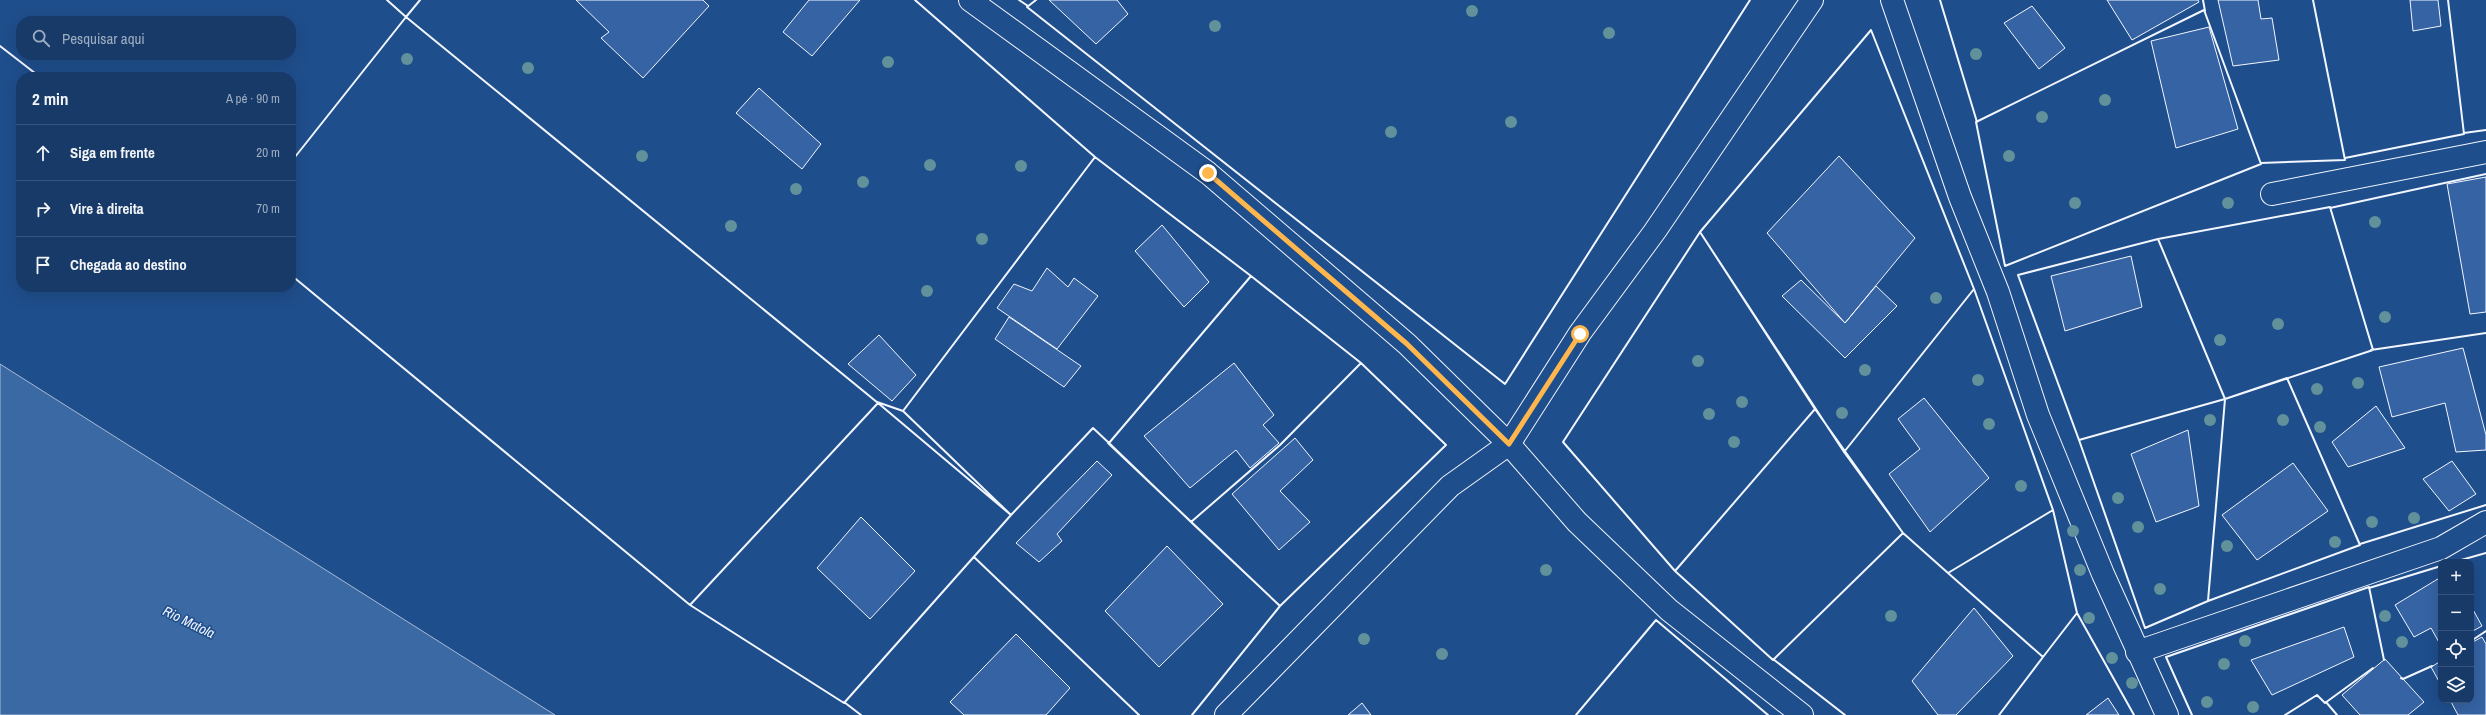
<!DOCTYPE html>
<html lang="pt">
<meta charset="utf-8">
<style>
body{margin:0;font-family:"Archivo Narrow",sans-serif;background:#244571;color:#f1f3f6}
.controls{position:absolute;right:12px;bottom:12px;display:grid;overflow:hidden;border-radius:8px;box-shadow:0 4px 16px #0002}
.controls button{width:36px;height:36px;display:grid;place-items:center;padding:0;border:0;border-bottom:1px solid #36547d;background:#173a69;color:#f1f3f6;font:20px sans-serif}
.stop{position:absolute;width:12px;height:12px;margin:-9px;border:3px solid #ffb74d;border-radius:50%;background:#fff}
.stop.end{background:#ffb74d;border-color:#fff;box-shadow:0 1px 4px #0008}
.list{margin:0;padding:0;list-style:none}
h2{display:flex;justify-content:space-between;align-items:center;height:52px;margin:0;padding:0 16px;font-size:17px}
h2 small{font-size:13px;font-weight:400;color:#9eadc0}
.list li{display:grid;grid-template-columns:26px 1fr auto;gap:12px;align-items:center;box-sizing:border-box;height:56px;padding:0 16px;border-top:1px solid #36547d}
.list b{display:block;font-size:15px;white-space:nowrap}
.list em{font-size:13px;font-style:normal;color:#9eadc0}
.icon{flex:none;width:22px;height:22px;fill:none;stroke:currentColor;stroke-width:2;stroke-linecap:round;stroke-linejoin:round}
.map{position:relative;flex:none;width:2486px;height:715px;overflow:hidden}
.search{position:absolute;background:#173a69;box-shadow:0 4px 16px #0002;left:16px;top:16px;width:280px;height:44px;display:flex;align-items:center;gap:10px;box-sizing:border-box;padding:0 14px;border-radius:16px;color:#9eadc0;font-size:15px}
.panel{position:absolute;background:#173a69;box-shadow:0 4px 16px #0002;left:16px;top:72px;width:280px;height:220px;border-radius:16px}
.map>svg:first-child{display:block}
</style>
<div class="map">
<svg width="2486" height="715" viewBox="0 0 2486 715">
<rect width="100%" height="100%" fill="#1f4e8c"/>
<path fill="#3b69a3" stroke="#a8bbd7" d="M 0,364 L 555,715 L 0,715 Z"/>
<path fill="#3563a3" stroke="#f2f6ff" d="M 576,0 L 703,0 L 709,6 L 643,78 L 601,38 L 609,32 Z
M 809,0 L 860,0 L 812,56 L 783,32 Z
M 1049,0 L 1117,0 L 1128,14 L 1096,44 Z
M 2107,0 L 2198,0 L 2199,2 L 2132,40 Z
M 2218,0 L 2258,0 L 2261,19 L 2272,18 L 2279,60 L 2233,66 Z
M 2410,0 L 2438,0 L 2441,26 L 2413,31 Z
M 2032,6 L 2065,48 L 2039,69 L 2004,23 Z
M 2209,27 L 2238,129 L 2176,148 L 2151,41 Z
M 759,88 L 821,144 L 802,169 L 736,113 Z
M 1839,156 L 1915,238 L 1845,323 L 1767,233 Z
M 2486,177 L 2486,312 L 2470,314 L 2447,184 Z
M 1162,225 L 1209,282 L 1184,307 L 1135,251 Z
M 2131,256 L 2142,307 L 2065,331 L 2051,276 Z
M 1047,268 L 1068,287 L 1074,278 L 1098,296 L 1057,349 L 997,308 L 1014,284 L 1032,291 Z
M 1801,280 L 1845,323 L 1876,286 L 1897,306 L 1845,358 L 1782,296 Z
M 1009,317 L 1081,366 L 1064,387 L 995,339 Z
M 879,335 L 916,375 L 892,401 L 848,364 Z
M 2463,348 L 2486,435 L 2486,450 L 2456,452 L 2445,403 L 2392,417 L 2379,367 Z
M 1234,363 L 1274,415 L 1263,425 L 1279,443 L 1250,468 L 1236,450 L 1190,488 L 1144,436 Z
M 1924,398 L 1989,478 L 1930,532 L 1889,474 L 1920,449 L 1898,419 Z
M 2376,406 L 2405,448 L 2348,467 L 2332,442 Z
M 2188,430 L 2199,506 L 2156,522 L 2131,454 Z
M 1295,438 L 1313,460 L 1280,491 L 1310,522 L 1279,550 L 1232,494 Z
M 1097,461 L 1112,475 L 1057,534 L 1062,541 L 1039,562 L 1016,543 Z
M 2452,461 L 2476,494 L 2449,511 L 2423,479 Z
M 2293,463 L 2328,511 L 2257,560 L 2222,515 Z
M 861,517 L 915,571 L 870,619 L 817,568 Z
M 1167,546 L 1223,604 L 1159,667 L 1105,611 Z
M 2441,577 L 2441,646 L 2431,628 L 2414,637 L 2395,605 Z
M 2471,606 L 2482,626 L 2471,632 Z
M 1974,608 L 2013,656 L 1956,715 L 1938,715 L 1912,681 Z
M 2344,627 L 2354,657 L 2272,695 L 2251,660 Z
M 1016,634 L 1070,688 L 1046,715 L 964,715 L 950,702 Z
M 2482,637 L 2486,644 L 2486,715 L 2458,715 L 2450,700 L 2471,700 L 2471,643 Z
M 2385,659 L 2424,702 L 2408,715 L 2360,715 L 2342,695 Z
M 2441,661 L 2441,685 L 2431,667 Z
M 2108,698 L 2119,715 L 2086,715 Z
M 1362,703 L 1371,715 L 1348,715 Z"/>
<g fill="none" stroke-linecap="round" stroke-linejoin="round">
<g stroke="#f2f6ff" stroke-width="24">
<path id="minor" d="M 970,0 L 1208,173 L 1407,344 L 1509,444 L 1577,522 L 1669,610 L 1802,715
M 1892,0 L 1960,197 L 1998,292 L 2038,415 L 2103,574 L 2167,715
M 2272,194 L 2486,152
M 2137,652 L 2441,548 L 2486,522
M 1226,715 L 1450,486 L 1509,444 L 1580,333 L 1655,231 L 1812,0"/>
</g>
<use href="#minor" stroke="#1f4e8c" stroke-width="22"/>
<path stroke="#f2f6ff" stroke-width="2" d="M 387,0 L 406,17
M 1019,0 L 1028,6
M 1036,0 L 1027,7 L 1505,384 L 1750,0
M 1940,0 L 1977,122
M 2203,0 L 2205,11
M 2204,10 L 2261,164 L 2005,266 L 1976,122 Z
M 406,17 L 420,0
M 1871,30 L 1974,289 L 1844,452 L 1700,232 Z
M 0,46 L 40,77
M 2464,133 L 2486,130
M 1095,157 L 1251,276 L 1109,443 L 1093,428 L 1011,515 L 903,411 Z
M 2345,158 L 2464,134 L 2448,0
M 291,162 L 406,17 L 878,403 L 690,605 L 291,275
M 2261,163 L 2345,160 L 2313,0
M 2330,207 L 2373,350 L 2225,399 L 2158,239 Z
M 2330,208 L 2486,174
M 1251,276 L 1361,363 L 1280,445 L 1191,522 L 1109,443 Z
M 1974,289 L 2053,510 L 1948,573 L 1903,533 L 1844,452 Z
M 2371,350 L 2486,333
M 1361,363 L 1446,445 L 1280,606 L 1191,522 L 1280,445 Z
M 2225,399 L 2287,378 L 2360,545 L 2208,601 L 2225,399 L 2158,239 L 2018,275 L 2079,440 L 2225,399
M 2225,399 L 2208,601 L 2145,628 L 2079,440 Z
M 877,402 L 903,411 L 1095,157 L 915,0
M 878,403 L 1011,515 L 844,703 L 690,605 Z
M 1108,443 L 1280,606 L 1192,715
M 2053,510 L 2077,613 L 2043,657 L 1948,573 Z
M 2360,544 L 2486,505
M 974,557 L 1139,715
M 2454,562 L 2486,553
M 1675,571 L 1815,409 L 1700,232 L 1563,442 L 1675,571 L 1773,660 L 1903,533 L 1815,409 L 1675,571
M 1948,573 L 2043,657 L 1999,715
M 2369,588 L 2441,566
M 2077,613 L 2134,715
M 2471,641 L 2486,631
M 1773,659 L 1845,715
M 2401,678 L 2403,679 L 2432,666
M 844,702 L 861,715
M 2326,702 L 2337,715
M 1576,715 L 1656,620 L 1768,715
M 2192,715 L 2166,657 L 2369,587 L 2384,660
M 2285,715 L 2317,695 L 2325,703 L 2373,668"/>
</g>
<g fill="#61919a">
<circle cx="1472" cy="11" r="6"/>
<circle cx="1215" cy="26" r="6"/>
<circle cx="1609" cy="33" r="6"/>
<circle cx="1976" cy="54" r="6"/>
<circle cx="407" cy="59" r="6"/>
<circle cx="888" cy="62" r="6"/>
<circle cx="528" cy="68" r="6"/>
<circle cx="2105" cy="100" r="6"/>
<circle cx="2042" cy="117" r="6"/>
<circle cx="1511" cy="122" r="6"/>
<circle cx="1391" cy="132" r="6"/>
<circle cx="642" cy="156" r="6"/>
<circle cx="2009" cy="156" r="6"/>
<circle cx="930" cy="165" r="6"/>
<circle cx="1021" cy="166" r="6"/>
<circle cx="863" cy="182" r="6"/>
<circle cx="796" cy="189" r="6"/>
<circle cx="2075" cy="203" r="6"/>
<circle cx="2228" cy="203" r="6"/>
<circle cx="2375" cy="222" r="6"/>
<circle cx="731" cy="226" r="6"/>
<circle cx="982" cy="239" r="6"/>
<circle cx="927" cy="291" r="6"/>
<circle cx="1936" cy="298" r="6"/>
<circle cx="2385" cy="317" r="6"/>
<circle cx="2278" cy="324" r="6"/>
<circle cx="2220" cy="340" r="6"/>
<circle cx="1698" cy="361" r="6"/>
<circle cx="1865" cy="370" r="6"/>
<circle cx="1978" cy="380" r="6"/>
<circle cx="2358" cy="383" r="6"/>
<circle cx="2317" cy="389" r="6"/>
<circle cx="1742" cy="402" r="6"/>
<circle cx="1842" cy="413" r="6"/>
<circle cx="1709" cy="414" r="6"/>
<circle cx="2210" cy="420" r="6"/>
<circle cx="2283" cy="420" r="6"/>
<circle cx="1989" cy="424" r="6"/>
<circle cx="2320" cy="427" r="6"/>
<circle cx="1734" cy="442" r="6"/>
<circle cx="2021" cy="486" r="6"/>
<circle cx="2118" cy="498" r="6"/>
<circle cx="2414" cy="518" r="6"/>
<circle cx="2372" cy="522" r="6"/>
<circle cx="2138" cy="527" r="6"/>
<circle cx="2073" cy="531" r="6"/>
<circle cx="2335" cy="542" r="6"/>
<circle cx="2227" cy="546" r="6"/>
<circle cx="1546" cy="570" r="6"/>
<circle cx="2080" cy="570" r="6"/>
<circle cx="2160" cy="589" r="6"/>
<circle cx="1891" cy="616" r="6"/>
<circle cx="2385" cy="616" r="6"/>
<circle cx="2089" cy="618" r="6"/>
<circle cx="1364" cy="639" r="6"/>
<circle cx="2245" cy="641" r="6"/>
<circle cx="2402" cy="642" r="6"/>
<circle cx="1442" cy="654" r="6"/>
<circle cx="2112" cy="658" r="6"/>
<circle cx="2224" cy="664" r="6"/>
<circle cx="2132" cy="683" r="6"/>
<circle cx="2207" cy="702" r="6"/>
<circle cx="2253" cy="707" r="6"/>
</g>
<g fill="none" stroke-linecap="round" stroke-linejoin="round">
<path stroke="#ffb74d" stroke-width="5" d="M 1208,173 L 1407,344 L 1509,444 L 1580,334"/>
</g>
<g text-anchor="middle" stroke-width="3" stroke-linejoin="round" paint-order="stroke">
<g font-size="14" font-style="italic" fill="#f2f6ff" stroke="#1f4e8c">
<text transform="translate(189 622) rotate(26)" y="5">Rio Matola</text>
</g>
</g>
</svg>
<div class="controls">
<button>+</button>
<button>−</button>
<button><svg class="icon" aria-label="locate" viewBox="0 0 24 24"><circle cx="12" cy="12" r="6"/><path d="M12 2v4M12 18v4M2 12h4M18 12h4"/></svg></button>
<button><svg class="icon" aria-label="layers" viewBox="0 0 24 24"><path d="M12 4l9 5-9 5-9-5zM3 14l9 5 9-5"/></svg></button>
</div>
<div class="stop" style="left:1580px;top:334px"></div>
<div class="stop end" style="left:1208px;top:173px"></div>
<div class="search"><svg class="icon" aria-label="search" viewBox="0 0 24 24"><circle cx="10" cy="10" r="6"/><path d="M15 15l6 6"/></svg>Pesquisar aqui</div>
<section class="panel">
<h2>2 min<small>A pé · 90 m</small></h2>
<ul class="list">
<li><svg class="icon" aria-label="ahead" viewBox="0 0 24 24"><path d="M12 20V5M6 11l6-6 6 6"/></svg><div><b>Siga em frente</b></div><em>20 m</em></li>
<li><svg class="icon" aria-label="right" viewBox="0 0 24 24"><path d="M7 20v-9h11M14 6l5 5-5 5"/></svg><div><b>Vire à direita</b></div><em>70 m</em></li>
<li><svg class="icon" aria-label="arrive" viewBox="0 0 24 24"><path d="M6 21V4h12l-3 4 3 4H6"/></svg><div><b>Chegada ao destino</b></div></li>
</ul>
</section>
</div>
